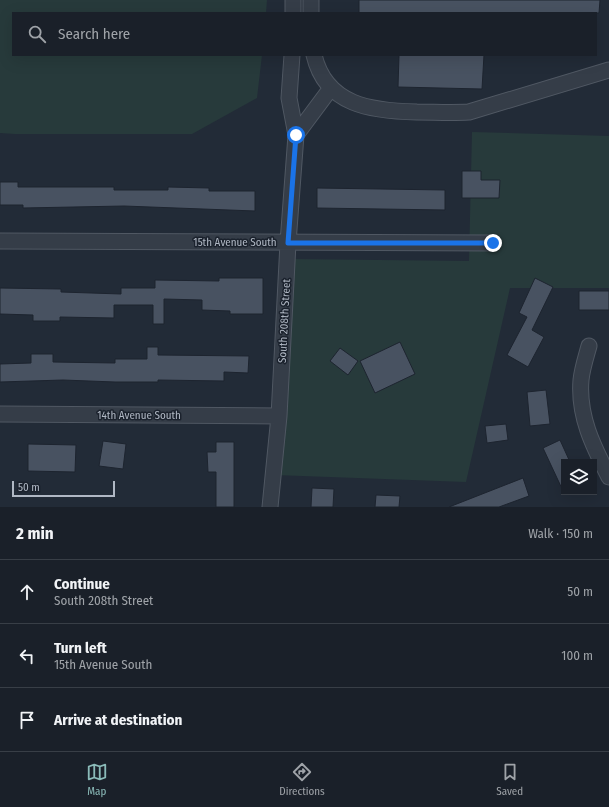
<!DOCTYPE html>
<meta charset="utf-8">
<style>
body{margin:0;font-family:"Fira Sans Condensed",sans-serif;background:#232831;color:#f1f3f6}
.controls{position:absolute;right:12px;bottom:12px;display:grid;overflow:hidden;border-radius:0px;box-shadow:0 4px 16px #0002}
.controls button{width:36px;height:36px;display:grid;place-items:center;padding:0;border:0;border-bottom:1px solid #383e46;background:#1a2029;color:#f1f3f6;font:20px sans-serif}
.scale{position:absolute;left:12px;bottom:10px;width:103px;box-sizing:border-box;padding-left:4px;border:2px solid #b0b8c4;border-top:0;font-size:11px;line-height:14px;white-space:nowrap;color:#b0b8c4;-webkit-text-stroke:3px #1b222d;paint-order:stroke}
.stop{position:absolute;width:12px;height:12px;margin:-9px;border:3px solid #1a73e8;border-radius:50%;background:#fff}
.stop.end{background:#1a73e8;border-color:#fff;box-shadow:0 1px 4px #0008}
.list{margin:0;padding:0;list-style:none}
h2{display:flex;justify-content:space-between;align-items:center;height:52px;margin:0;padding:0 16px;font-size:17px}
h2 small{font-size:13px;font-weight:400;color:#9fa3a8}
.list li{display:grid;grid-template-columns:26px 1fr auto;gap:12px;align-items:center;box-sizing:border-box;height:64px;padding:0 16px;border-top:1px solid #383e46}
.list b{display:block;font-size:15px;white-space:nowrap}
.list p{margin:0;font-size:13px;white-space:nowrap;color:#9fa3a8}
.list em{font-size:13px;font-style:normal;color:#9fa3a8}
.icon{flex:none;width:22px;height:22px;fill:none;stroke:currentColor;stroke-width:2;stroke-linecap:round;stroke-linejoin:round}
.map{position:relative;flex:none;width:609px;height:507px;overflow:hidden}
.search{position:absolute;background:#1a2029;box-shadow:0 4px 16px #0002;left:12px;right:12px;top:12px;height:44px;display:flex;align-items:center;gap:10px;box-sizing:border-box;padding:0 14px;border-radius:0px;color:#9fa3a8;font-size:15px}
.sheet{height:244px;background:#1a2029}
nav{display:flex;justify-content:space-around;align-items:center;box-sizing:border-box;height:56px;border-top:1px solid #383e46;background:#1a2029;font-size:11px;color:#9fa3a8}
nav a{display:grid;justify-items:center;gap:2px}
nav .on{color:#8bbbb9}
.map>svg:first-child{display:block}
</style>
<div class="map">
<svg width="609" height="507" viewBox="0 0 609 507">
<rect width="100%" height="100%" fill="#222b37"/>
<path fill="#273a3b" d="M 0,0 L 267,0 L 266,13 L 13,13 L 13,55 L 262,55 L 257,98 L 192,134 L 15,134 L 0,133 Z
M 472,132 L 609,136 L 609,288 L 510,288 L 466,482 L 275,475 L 288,259 L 469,261 Z"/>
<path fill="#485261" stroke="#1d242f" d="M 359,0 L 600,0 L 599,13 L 359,13 Z
M 399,55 L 484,55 L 482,89 L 398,87 Z
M 462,171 L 481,171 L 481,180 L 500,180 L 499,198 L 462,198 Z
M 0,182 L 18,182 L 18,187 L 114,187 L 114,190 L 168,190 L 168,187 L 209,188 L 209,191 L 255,191 L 255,211 L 124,206 L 23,208 L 23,205 L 0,205 Z
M 317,188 L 445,190 L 445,210 L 317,208 Z
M 219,278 L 263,278 L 263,314 L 230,314 L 230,311 L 202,310 L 202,300 L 164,299 L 164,324 L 153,324 L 153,305 L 114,305 L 114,318 L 60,317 L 60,321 L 33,321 L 33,315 L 0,314 L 0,288 L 61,289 L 61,292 L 121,294 L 121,288 L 155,288 L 155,280 L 219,281 Z
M 535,278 L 553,287 L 532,330 L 544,337 L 528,367 L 507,355 L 527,317 L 519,313 Z
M 579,291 L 609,291 L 609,310 L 579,310 Z
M 400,342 L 415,374 L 375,393 L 360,361 Z
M 147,347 L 158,347 L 158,355 L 249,356 L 248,373 L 224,372 L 224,381 L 158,380 L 158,382 L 115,382 L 63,380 L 0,382 L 0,364 L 31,363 L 31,354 L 53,354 L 53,362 L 115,363 L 115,359 L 147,359 Z
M 340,348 L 358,361 L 348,375 L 330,361 Z
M 546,390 L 550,424 L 530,426 L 527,392 Z
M 506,424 L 508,440 L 487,443 L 485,426 Z
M 560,440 L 570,462 L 564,462 L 564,493 L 543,448 Z
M 103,441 L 126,444 L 123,469 L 99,466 Z
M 216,442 L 234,442 L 234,507 L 216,507 L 216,472 L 208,472 L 207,452 L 216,452 Z
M 28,444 L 76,445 L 75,472 L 28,471 Z
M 523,478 L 529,496 L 499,507 L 449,507 Z
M 312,488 L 334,489 L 333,507 L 311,507 Z
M 376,495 L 400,496 L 399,507 L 375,507 Z"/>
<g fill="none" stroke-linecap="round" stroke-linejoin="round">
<g stroke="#505863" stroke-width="17">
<path id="minor" d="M 293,13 L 293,0
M 311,13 L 311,0
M 314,55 C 326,106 372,111 417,112 C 434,112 451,113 469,112 L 609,70
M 296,135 L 331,88
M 0,241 L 493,243
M 589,346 C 586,357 582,369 581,380 C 578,416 593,446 609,477
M 0,414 L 279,416
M 270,507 L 279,416 L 288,243 L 296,135 L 289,98 L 292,55"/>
</g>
<use href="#minor" stroke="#353d48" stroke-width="15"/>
</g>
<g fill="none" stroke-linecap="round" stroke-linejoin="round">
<path stroke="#1a73e8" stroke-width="5" d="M 296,135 L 288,243 L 493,243"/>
</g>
<g text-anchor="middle" stroke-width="3" stroke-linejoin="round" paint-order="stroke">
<g font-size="11" fill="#b0b8c4" stroke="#1b222d">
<text x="235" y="246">15th Avenue South</text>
<text transform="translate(284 321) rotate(-87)" y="4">South 208th Street</text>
<text x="139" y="419">14th Avenue South</text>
</g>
</g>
</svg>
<div class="controls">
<button><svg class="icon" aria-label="layers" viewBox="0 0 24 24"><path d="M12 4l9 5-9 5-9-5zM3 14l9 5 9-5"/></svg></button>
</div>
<div class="scale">50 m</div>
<div class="stop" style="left:296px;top:135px"></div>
<div class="stop end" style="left:493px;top:243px"></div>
<div class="search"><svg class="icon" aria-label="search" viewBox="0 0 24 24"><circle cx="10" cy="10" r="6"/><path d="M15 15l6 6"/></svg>Search here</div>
</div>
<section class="sheet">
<h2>2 min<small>Walk · 150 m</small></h2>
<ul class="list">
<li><svg class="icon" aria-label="ahead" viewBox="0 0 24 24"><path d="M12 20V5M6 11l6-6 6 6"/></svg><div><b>Continue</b><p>South 208th Street</p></div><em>50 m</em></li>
<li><svg class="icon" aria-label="left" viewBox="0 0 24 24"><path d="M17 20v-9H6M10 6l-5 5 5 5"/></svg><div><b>Turn left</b><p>15th Avenue South</p></div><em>100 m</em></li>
<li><svg class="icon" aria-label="arrive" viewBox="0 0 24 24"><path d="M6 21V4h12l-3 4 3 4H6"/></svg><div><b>Arrive at destination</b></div></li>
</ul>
</section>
<nav>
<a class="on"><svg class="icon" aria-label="map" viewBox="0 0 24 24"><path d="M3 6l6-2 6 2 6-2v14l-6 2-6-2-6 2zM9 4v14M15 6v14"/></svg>Map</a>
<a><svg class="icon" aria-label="directions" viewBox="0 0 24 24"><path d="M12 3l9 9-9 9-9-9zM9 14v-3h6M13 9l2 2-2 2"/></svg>Directions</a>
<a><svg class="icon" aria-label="saved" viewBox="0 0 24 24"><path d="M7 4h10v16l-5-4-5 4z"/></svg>Saved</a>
</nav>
